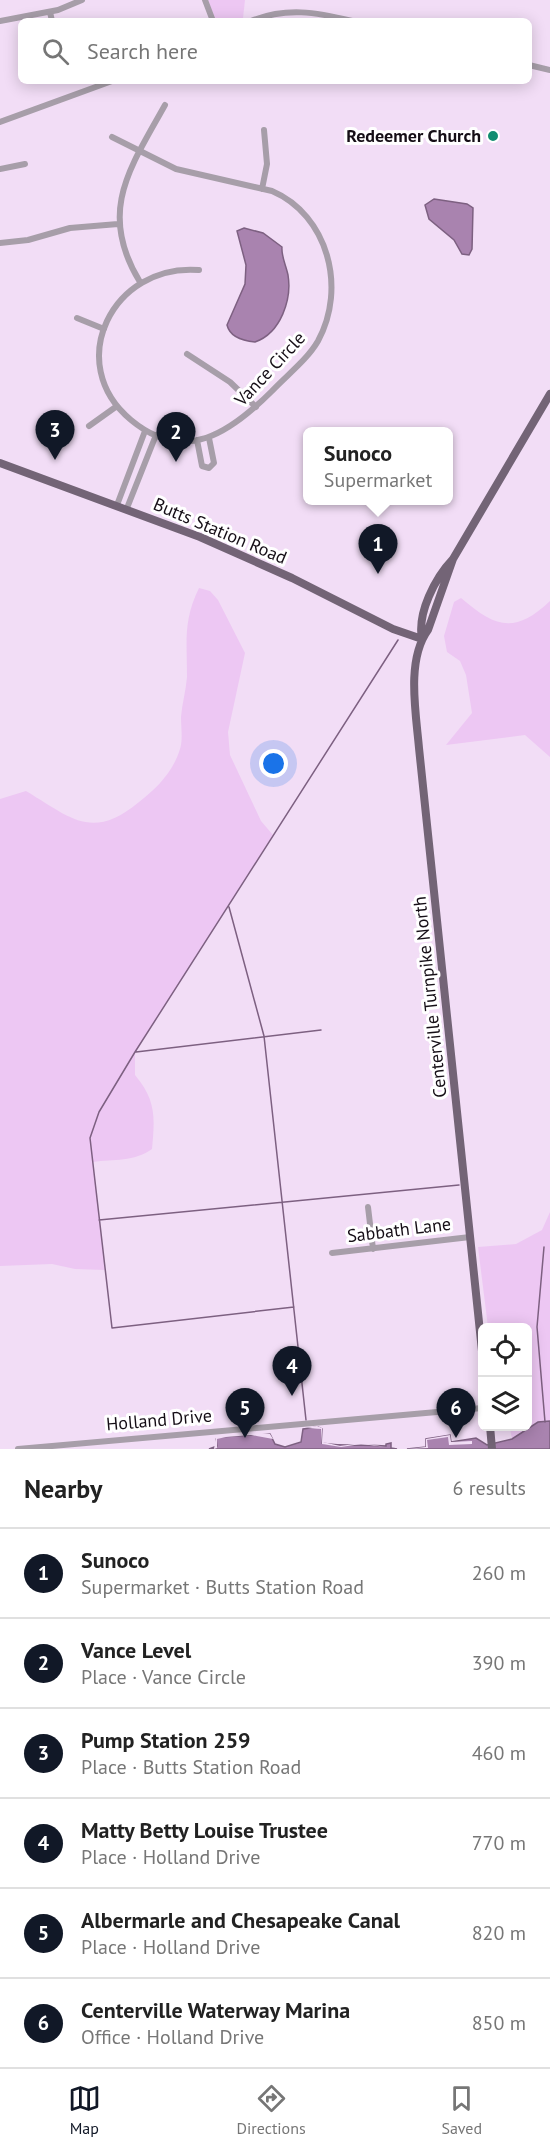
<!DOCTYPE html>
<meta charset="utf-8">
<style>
body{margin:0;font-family:"PT Sans",sans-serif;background:#f6f6f6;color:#222}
.controls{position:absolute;right:18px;bottom:18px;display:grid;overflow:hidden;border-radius:9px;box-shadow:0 3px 15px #0003}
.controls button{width:54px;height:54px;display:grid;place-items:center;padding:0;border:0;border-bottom:2px solid #e0e0e0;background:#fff;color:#222;font:30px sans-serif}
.you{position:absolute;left:274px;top:764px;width:21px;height:21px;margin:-15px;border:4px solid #fff;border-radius:50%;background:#1a73e8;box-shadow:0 0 0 9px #1a73e833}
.badge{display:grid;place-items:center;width:39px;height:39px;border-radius:50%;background:#111827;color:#fff;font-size:20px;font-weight:700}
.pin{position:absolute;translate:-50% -50px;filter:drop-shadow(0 2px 3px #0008)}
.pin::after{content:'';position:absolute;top:32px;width:21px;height:18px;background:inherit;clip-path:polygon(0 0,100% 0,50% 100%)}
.popup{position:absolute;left:303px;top:427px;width:150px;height:78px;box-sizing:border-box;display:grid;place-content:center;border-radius:9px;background:#fff;filter:drop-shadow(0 2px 4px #0005);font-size:20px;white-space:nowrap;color:#767676}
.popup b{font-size:22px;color:#222}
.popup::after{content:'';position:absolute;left:50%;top:100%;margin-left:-12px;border:12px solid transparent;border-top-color:#fff}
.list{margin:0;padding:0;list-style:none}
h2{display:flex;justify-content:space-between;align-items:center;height:78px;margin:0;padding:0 24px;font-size:26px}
h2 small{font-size:20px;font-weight:400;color:#767676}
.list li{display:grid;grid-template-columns:39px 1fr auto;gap:18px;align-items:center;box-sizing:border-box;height:90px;padding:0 24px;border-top:2px solid #e0e0e0}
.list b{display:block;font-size:22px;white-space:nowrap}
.list p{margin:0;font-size:20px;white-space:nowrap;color:#767676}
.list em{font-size:20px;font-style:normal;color:#767676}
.icon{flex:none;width:33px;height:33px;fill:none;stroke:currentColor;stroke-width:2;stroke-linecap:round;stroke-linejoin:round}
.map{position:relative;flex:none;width:550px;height:1449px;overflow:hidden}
.search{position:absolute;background:#fff;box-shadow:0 3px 15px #0003;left:18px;right:18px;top:18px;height:66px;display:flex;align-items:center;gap:15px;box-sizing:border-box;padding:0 21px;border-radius:9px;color:#767676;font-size:22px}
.sheet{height:618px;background:#fff}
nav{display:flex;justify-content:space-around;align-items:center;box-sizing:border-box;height:84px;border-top:2px solid #e0e0e0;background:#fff;font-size:16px;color:#767676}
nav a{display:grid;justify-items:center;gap:3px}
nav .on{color:#111827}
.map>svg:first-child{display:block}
</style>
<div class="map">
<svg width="550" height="1449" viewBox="0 0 550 1449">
<rect width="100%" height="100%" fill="#f2ddf6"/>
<path fill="#edc7f3" d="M 208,0 L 245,0 L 243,18 L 235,21 L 216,21 Z
M 199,588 L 210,591 L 218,600 L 245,653 L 228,732 L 230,755 L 261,821 L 273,835 L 135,1052 L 135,1075 C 156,1100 155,1117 152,1149 C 134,1162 114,1159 93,1162 L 105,1270 L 75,1269 L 52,1264 L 0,1266 L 0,799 L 26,791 C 71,818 92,841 139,802 C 157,788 173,772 180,749 C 183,740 181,727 181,717 C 182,704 186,690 187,677 C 187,641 183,621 199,588 Z
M 461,598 C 495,627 514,635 550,601 L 550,757 L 525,735 L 446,745 L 472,713 L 466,675 L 460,661 L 447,652 L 444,636 L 454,602 Z
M 550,1212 L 550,1421 L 538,1422 L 512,1439 L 510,1429 L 506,1427 L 528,1426 L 528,1328 L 488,1327 L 478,1247 L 516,1244 L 542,1230 Z"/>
<path fill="#a983af" stroke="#7d6081" stroke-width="1.5" d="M 434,199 L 467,204 L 473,208 L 472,249 L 469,255 L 462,254 L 454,240 L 429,219 L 425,205 Z
M 244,228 L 263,233 L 282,247 C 281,256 286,265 288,275 C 292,299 281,333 255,342 C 244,341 230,337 227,325 L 245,284 L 246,265 L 237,231 Z
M 550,1421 L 550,1449 L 407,1449 L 426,1447 L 426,1439 L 450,1435 L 451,1442 L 476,1438 L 487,1445 L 512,1439 L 538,1422 Z
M 318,1427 L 322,1429 L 322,1443 C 344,1447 365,1444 386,1446 L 386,1444 L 391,1443 L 391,1448 L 397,1449 L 209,1449 L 217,1446 L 216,1439 L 219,1437 L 270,1434 L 275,1444 L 285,1447 L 301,1442 L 303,1429 Z"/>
<path fill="#f2ddf6" d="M 317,1426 L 322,1428 L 323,1442 L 340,1446 L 362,1443 L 386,1447 L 361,1444 L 341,1447 L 322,1444 L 321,1429 L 307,1428 Z
M 247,1431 L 270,1434 L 273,1439 L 251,1435 L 226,1437 L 217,1439 L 217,1448 L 214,1449 L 216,1436 Z
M 450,1435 L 451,1442 L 472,1441 L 472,1444 L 449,1445 L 448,1437 L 427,1440 L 428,1448 L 407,1449 L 426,1447 L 426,1439 Z"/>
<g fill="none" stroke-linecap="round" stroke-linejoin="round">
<path stroke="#7d6081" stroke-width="1.5" d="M 229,907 L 264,1036 L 306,1420
M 136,1052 L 321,1030
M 99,1220 L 459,1185
M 544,1247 L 537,1327 L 545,1422
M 294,1307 L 112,1328 L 90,1138 L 99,1112 L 135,1052 L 398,640"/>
<path stroke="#a79ea9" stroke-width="6" d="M 205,0 L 213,21
M 50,12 L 52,21
M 0,21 L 58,10 L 82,0
M 251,21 C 286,7 316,12 352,21
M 529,65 L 550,70
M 0,122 L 112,81
M 112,137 L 176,169 L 272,191 C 328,215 347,288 318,341 C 307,360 287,375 272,391 C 231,432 185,465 131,420 C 63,364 112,263 199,270
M 0,169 L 25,164
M 262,189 L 267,164 L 264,130
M 0,243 L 28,240 L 70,228 L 118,224
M 140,282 C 97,212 130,168 165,105
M 77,318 L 104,329
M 187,354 L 230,382 L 256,407
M 89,426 L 117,406
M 197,440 L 202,466 L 209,468 L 214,463 L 209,438
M 117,505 L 145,431
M 127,508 L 156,435
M 368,1207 L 373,1249
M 332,1253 L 470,1237
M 18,1449 L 482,1408"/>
<path stroke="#736476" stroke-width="8" d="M 0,463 L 200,537 L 292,578 L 393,629 L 422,639
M 453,559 L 428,630 C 406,660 416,713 419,748 L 482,1351
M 422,639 C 417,613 435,578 453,559 L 550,394
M 490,1426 L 492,1449"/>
</g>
<circle fill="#118c70" stroke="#fff" stroke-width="2" cx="493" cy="136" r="6"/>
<g text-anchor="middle" stroke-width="6" stroke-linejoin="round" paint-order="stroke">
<g font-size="18" font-weight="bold" fill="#150e16" stroke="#fff" text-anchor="end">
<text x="481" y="142">Redeemer Church</text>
</g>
<g font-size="18" fill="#150e16" stroke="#fff">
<text transform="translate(270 369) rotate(-47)" y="6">Vance Circle</text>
<text transform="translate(220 531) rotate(23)" y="6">Butts Station Road</text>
<text transform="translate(430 997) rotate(-96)" y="6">Centerville Turnpike North</text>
<text transform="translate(399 1230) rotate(-7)" y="6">Sabbath Lane</text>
<text transform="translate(159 1420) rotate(-5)" y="6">Holland Drive</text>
</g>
</g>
</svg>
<div class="controls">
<button><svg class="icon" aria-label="locate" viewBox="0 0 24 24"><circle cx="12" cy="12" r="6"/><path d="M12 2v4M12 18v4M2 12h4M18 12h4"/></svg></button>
<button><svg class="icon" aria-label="layers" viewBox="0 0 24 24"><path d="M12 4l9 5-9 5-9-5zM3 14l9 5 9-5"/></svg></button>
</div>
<div class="you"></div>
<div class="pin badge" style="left:378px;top:574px">1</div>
<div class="popup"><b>Sunoco</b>Supermarket</div>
<div class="pin badge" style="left:176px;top:462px">2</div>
<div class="pin badge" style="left:55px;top:460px">3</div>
<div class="pin badge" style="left:292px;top:1396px">4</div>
<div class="pin badge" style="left:245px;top:1438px">5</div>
<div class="pin badge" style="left:456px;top:1438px">6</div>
<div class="search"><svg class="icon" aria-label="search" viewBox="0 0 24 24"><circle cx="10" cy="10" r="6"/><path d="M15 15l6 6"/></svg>Search here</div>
</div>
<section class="sheet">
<h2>Nearby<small>6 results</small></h2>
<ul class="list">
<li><span class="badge">1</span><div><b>Sunoco</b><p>Supermarket · Butts Station Road</p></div><em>260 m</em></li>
<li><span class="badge">2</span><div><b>Vance Level</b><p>Place · Vance Circle</p></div><em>390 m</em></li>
<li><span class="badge">3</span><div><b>Pump Station 259</b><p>Place · Butts Station Road</p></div><em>460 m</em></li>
<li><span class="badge">4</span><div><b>Matty Betty Louise Trustee</b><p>Place · Holland Drive</p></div><em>770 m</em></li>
<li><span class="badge">5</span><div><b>Albermarle and Chesapeake Canal</b><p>Place · Holland Drive</p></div><em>820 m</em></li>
<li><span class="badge">6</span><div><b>Centerville Waterway Marina</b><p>Office · Holland Drive</p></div><em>850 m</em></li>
</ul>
</section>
<nav>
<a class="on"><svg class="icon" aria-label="map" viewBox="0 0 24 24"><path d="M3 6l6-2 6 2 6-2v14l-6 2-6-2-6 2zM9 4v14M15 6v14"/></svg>Map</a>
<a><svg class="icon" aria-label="directions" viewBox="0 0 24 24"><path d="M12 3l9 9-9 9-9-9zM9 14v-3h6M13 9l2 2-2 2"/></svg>Directions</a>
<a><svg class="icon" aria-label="saved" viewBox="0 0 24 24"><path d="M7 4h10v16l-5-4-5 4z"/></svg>Saved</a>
</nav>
